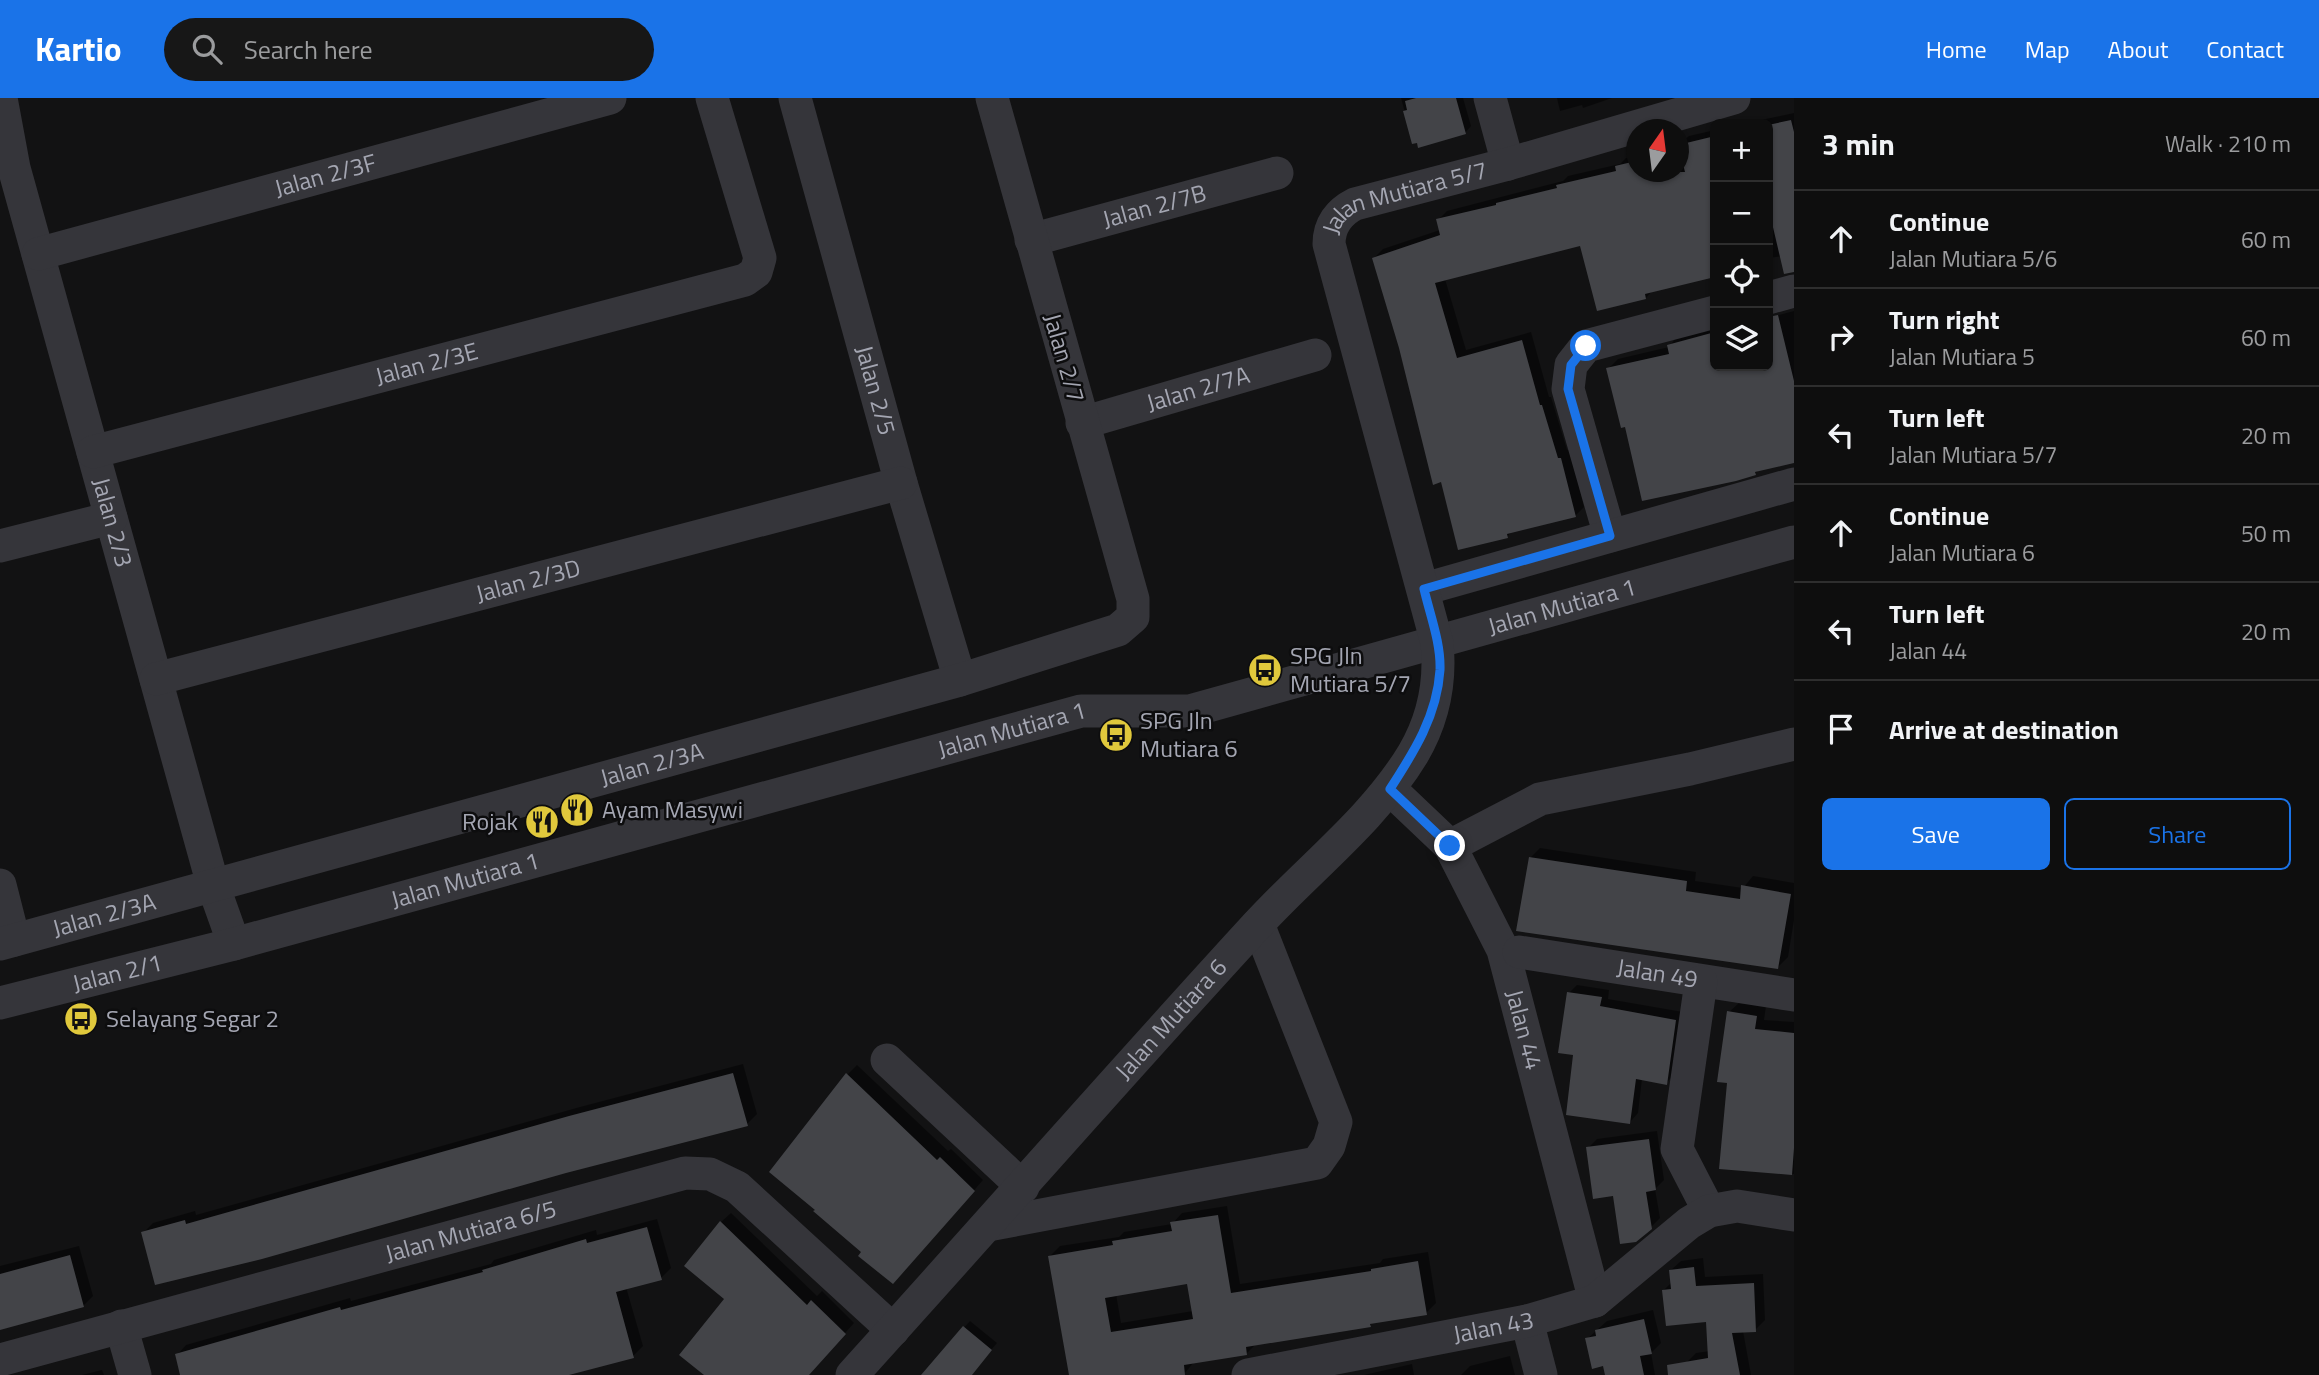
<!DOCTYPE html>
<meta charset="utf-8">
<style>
body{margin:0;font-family:"Titillium Web",sans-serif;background:#171717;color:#f1f3f6}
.controls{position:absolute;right:21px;top:21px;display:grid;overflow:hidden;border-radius:10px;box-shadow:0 2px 5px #0004}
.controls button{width:63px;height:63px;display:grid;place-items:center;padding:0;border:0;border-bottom:2px solid #2e2e2e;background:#0e0e0e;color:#f1f3f6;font:35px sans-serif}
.compass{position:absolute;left:1626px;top:21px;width:63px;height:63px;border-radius:50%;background:#0e0e0e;box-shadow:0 2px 5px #0004;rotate:14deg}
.stop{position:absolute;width:21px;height:21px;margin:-16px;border:5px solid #1a73e8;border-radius:50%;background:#fff}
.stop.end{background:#1a73e8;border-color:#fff;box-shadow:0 2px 7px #0008}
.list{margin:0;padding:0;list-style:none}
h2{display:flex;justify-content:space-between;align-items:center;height:91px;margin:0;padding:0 28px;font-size:30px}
h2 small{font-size:23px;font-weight:400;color:#9b9c9e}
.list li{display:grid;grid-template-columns:46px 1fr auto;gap:21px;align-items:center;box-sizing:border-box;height:98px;padding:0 28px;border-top:2px solid #2e2e2e}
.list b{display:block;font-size:26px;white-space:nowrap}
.list p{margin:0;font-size:23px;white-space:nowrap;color:#9b9c9e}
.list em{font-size:23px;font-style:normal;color:#9b9c9e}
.actions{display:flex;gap:14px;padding:21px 28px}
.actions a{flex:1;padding:16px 0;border:2px solid #1a73e8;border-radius:10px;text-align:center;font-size:24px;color:#1a73e8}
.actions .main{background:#1a73e8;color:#fff}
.icon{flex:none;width:38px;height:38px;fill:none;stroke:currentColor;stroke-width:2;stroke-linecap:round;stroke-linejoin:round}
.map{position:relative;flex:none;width:1794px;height:1277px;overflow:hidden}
header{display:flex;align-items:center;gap:42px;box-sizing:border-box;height:98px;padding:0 35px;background:#1a73e8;color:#fff}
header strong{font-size:33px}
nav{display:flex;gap:38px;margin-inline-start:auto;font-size:24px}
.search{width:490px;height:63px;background:#171717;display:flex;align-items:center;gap:18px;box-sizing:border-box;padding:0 24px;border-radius:38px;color:#9b9c9e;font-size:26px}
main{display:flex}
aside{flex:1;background:#0e0e0e}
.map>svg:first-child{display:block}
</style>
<header>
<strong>Kartio</strong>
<div class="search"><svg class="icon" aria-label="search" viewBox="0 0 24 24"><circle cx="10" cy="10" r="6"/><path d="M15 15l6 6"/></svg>Search here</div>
<nav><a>Home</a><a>Map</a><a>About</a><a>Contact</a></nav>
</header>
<main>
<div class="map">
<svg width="1794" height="1277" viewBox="0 0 1794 1277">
<rect width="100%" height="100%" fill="#121213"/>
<path fill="#0007" fill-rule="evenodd" d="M 1401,0 L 1463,0 L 1471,28 L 1465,35 L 1413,44 Z
M 1557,0 L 1612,0 L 1583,10 L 1582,7 L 1560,13 Z
M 1794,15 L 1794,157 L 1768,160 L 1768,26 L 1742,26 Z
M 1715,32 L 1715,172 L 1653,192 L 1646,200 L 1582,146 L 1445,181 L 1466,252 L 1531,234 L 1549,299 L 1551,299 L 1567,352 L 1570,351 L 1584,409 L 1575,418 L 1513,432 L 1507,439 L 1442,382 L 1374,160 L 1383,151 L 1440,132 L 1438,122 L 1447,113 L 1563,83 L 1568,78 L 1620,66 L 1626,60 L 1636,57 L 1636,74 L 1678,74 L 1678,47 L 1689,38 Z
M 1794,213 L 1794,363 L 1759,372 L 1755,375 L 1626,327 L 1608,271 L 1618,261 L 1669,249 L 1678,237 L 1715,228 L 1715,268 L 1768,268 L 1768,220 Z
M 1540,750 L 1696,774 L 1695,783 L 1743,790 L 1753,778 L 1794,785 L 1794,822 L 1788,859 L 1778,869 L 1530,760 Z
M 1577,887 L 1609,892 L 1608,901 L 1683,914 L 1674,977 L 1666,985 L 1642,981 L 1638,1015 L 1630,1024 L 1575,956 L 1569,895 Z
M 1739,905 L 1766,908 L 1764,922 L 1794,924 L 1794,1076 L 1721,1069 L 1728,983 L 1729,914 Z
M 743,966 L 757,1016 L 747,1026 L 143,1135 L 153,1125 L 195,1113 L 196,1117 L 580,1009 Z
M 857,967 L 948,1053 L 951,1051 L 983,1082 L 903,1174 L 864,1154 L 847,977 Z
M 1657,1033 L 1664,1082 L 1655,1091 L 1660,1120 L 1650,1130 L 1588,1050 L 1597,1041 Z
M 1227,1108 L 1240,1186 L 1380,1165 L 1383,1161 L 1428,1154 L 1436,1205 L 1426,1215 L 1373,1224 L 1370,1227 L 1257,1245 L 1246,1256 L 1194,1264 L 1184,1276 L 1071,1277 L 1050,1158 L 1060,1148 L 1119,1139 L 1124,1134 L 1172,1126 L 1182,1115 ZM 1188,1184 L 1193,1213 L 1121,1225 L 1116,1196 Z
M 731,1115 L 817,1198 L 822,1193 L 854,1225 L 819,1264 L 804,1277 L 705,1277 L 726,1201 L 721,1124 Z
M 657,1121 L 671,1170 L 661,1180 L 626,1189 L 643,1248 L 633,1258 L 562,1277 L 182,1277 L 177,1257 L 186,1247 L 350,1200 L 351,1203 L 491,1166 L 494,1162 L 596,1132 L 597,1137 Z
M 79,1148 L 93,1198 L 83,1208 L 0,1230 L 0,1168 Z
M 1703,1160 L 1705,1179 L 1763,1176 L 1765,1222 L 1755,1232 L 1743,1233 L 1751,1277 L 1688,1277 L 1686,1265 L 1696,1255 L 1710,1253 L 1708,1222 L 1664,1192 L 1672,1184 L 1671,1172 L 1681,1163 Z
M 1653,1212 L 1661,1245 L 1651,1255 L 1655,1277 L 1607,1277 L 1604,1266 L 1587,1241 L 1607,1223 Z
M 970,1223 L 997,1245 L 970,1277 L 922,1277 Z
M 1510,1258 L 1515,1277 L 1461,1277 L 1470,1268 Z
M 1412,1266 L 1414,1277 L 1364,1277 Z
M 102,1272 L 104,1277 L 82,1277 Z"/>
<path fill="#434448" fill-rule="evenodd" d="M 1416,0 L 1456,0 L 1466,36 L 1418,50 L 1417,45 L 1412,46 L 1403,13 L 1407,12 L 1405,3 Z
M 1791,22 L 1794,34 L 1794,174 L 1784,176 L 1768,108 L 1768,27 Z
M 1715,38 L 1715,179 L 1645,196 L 1646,201 L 1597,213 L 1580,148 L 1435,185 L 1457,260 L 1522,242 L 1540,307 L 1542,307 L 1558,360 L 1561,360 L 1576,419 L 1507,436 L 1508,440 L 1458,452 L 1441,384 L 1433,387 L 1399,250 L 1372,160 L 1440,137 L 1436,121 L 1496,107 L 1496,105 L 1557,90 L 1556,87 L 1616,73 L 1615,68 L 1636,63 L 1636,74 L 1685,74 L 1678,47 Z
M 1778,217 L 1794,283 L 1794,365 L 1755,374 L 1756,377 L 1736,383 L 1642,403 L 1625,329 L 1621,330 L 1606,270 L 1669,256 L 1667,247 L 1715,234 L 1715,268 L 1768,268 L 1768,219 Z
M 1529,759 L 1687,783 L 1686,793 L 1740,801 L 1741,787 L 1791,796 L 1778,871 L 1516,833 Z
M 1567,894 L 1602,899 L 1600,908 L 1676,922 L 1667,987 L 1636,981 L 1630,1026 L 1566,1017 L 1573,957 L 1558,955 Z
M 1727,913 L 1757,918 L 1755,931 L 1794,935 L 1794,1050 L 1792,1077 L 1719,1071 L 1727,985 L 1717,984 Z
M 733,975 L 748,1028 L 566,1075 L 262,1161 L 155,1187 L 141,1134 L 185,1122 L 186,1126 L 569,1018 Z
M 846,975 L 937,1062 L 940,1059 L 975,1093 L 893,1186 L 858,1158 L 861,1154 L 813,1113 L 815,1112 L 769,1074 Z
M 1649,1041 L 1656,1092 L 1646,1094 L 1652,1131 L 1636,1144 L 1620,1146 L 1613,1098 L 1593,1101 L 1586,1049 Z
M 1218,1117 L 1231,1195 L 1371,1173 L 1371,1171 L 1418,1163 L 1427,1217 L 1370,1226 L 1371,1229 L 1246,1249 L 1247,1257 L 1184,1267 L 1185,1277 L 1069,1277 L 1048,1158 L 1113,1147 L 1112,1143 L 1172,1133 L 1170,1124 ZM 1187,1186 L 1193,1221 L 1111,1234 L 1105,1200 Z
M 720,1123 L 807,1207 L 811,1202 L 846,1236 L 809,1277 L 704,1277 L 679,1257 L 724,1201 L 684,1168 Z
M 647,1129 L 662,1182 L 616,1194 L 634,1260 L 569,1277 L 180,1277 L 175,1256 L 340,1209 L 341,1212 L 483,1174 L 482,1172 L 586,1141 L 587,1145 Z
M 70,1157 L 84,1209 L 0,1232 L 0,1176 Z
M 1694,1169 L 1696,1188 L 1754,1185 L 1756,1234 L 1732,1235 L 1740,1277 L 1668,1277 L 1667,1267 L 1708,1260 L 1706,1224 L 1666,1228 L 1662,1192 L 1671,1191 L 1669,1172 Z
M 1644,1221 L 1652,1256 L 1640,1258 L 1644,1277 L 1605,1277 L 1603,1268 L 1592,1271 L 1585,1240 L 1596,1238 L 1595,1232 Z
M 963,1228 L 992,1252 L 972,1277 L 921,1277 Z"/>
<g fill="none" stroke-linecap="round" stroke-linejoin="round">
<g stroke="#35353a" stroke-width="33">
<path id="s1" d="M 1,0 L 14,70 L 213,787 L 234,846"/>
<path id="s2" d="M 795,0 L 901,385 L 960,582"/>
<path d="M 1490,0 L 1508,66"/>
<path id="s3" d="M 1031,142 L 1277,75"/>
<path id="s4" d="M 38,156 L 610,0"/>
<path d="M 1768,200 L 1794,193"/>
<path id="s5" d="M 1082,325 L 1315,257"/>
<path id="s6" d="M 93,354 L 745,182 L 756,174 L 760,160 L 712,0"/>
<path d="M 1610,438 L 1568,291 L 1571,267 L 1586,248 L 1715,214"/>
<path d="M 0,448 L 111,420"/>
<path d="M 1424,491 L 1794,386"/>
<path id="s7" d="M 156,581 L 901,385"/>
<path id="s8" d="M 1390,691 L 1450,748 L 1503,852 L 1595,1203"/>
<path d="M 1450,748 L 1540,701 L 1690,671 L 1794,646"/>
<path d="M 0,787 L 14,842"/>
<path id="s9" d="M 0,846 L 960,582 L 1118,532 L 1133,519 L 1133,501 L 992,0"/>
<path id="s10" d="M 1519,854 L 1794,897"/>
<path d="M 1701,884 L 1677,1051 L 1709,1113"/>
<path id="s11" d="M 0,905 L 234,846 L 1081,613 L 1190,613 L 1794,444"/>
<path d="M 887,962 L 1023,1089"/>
<path d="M 988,1127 L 1317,1065 L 1329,1048 L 1336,1024 L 1258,826"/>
<path d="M 1527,1223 L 1541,1277"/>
<path d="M 121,1228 L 135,1277"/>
<path id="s12" d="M 0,1262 L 685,1075 L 710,1076 L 737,1089 L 893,1232"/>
<path id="s13" d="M 852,1277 C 987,1128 1120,976 1256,828 C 1308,771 1373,722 1413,656 C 1433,622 1441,585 1437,545 L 1329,146 C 1329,127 1339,114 1355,106 L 1508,66 L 1734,0"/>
<path id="s14" d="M 1248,1277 L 1527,1223 L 1595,1203 L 1689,1125 L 1709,1113 L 1737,1108 L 1794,1117"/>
</g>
</g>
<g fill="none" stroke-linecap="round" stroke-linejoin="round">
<path stroke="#1a73e8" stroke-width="9" d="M 1450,748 L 1390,691 C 1414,654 1437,618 1440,572 C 1441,545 1430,517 1424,491 L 1610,438 L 1568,291 L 1571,267 L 1586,248"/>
</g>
<defs>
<g id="bus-disc" transform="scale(1.75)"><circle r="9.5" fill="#e0c83c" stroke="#0d0d0e"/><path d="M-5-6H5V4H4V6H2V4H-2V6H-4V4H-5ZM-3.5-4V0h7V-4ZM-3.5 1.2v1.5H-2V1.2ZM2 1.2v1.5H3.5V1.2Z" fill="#111"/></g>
<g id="restaurant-disc" transform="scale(1.75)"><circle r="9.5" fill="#e0c83c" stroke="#0d0d0e"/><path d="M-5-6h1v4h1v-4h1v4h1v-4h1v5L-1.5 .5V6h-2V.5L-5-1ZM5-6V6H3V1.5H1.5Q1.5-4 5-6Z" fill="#111"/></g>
</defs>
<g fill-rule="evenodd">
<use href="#bus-disc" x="1265" y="572"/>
<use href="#bus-disc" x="1116" y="637"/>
<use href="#restaurant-disc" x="577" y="712"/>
<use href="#restaurant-disc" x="542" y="724"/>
<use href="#bus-disc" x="81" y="921"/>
</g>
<g text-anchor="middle" stroke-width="5" stroke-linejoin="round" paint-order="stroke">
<g font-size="24" fill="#a4a6b2" stroke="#0d0d0e">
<text dy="8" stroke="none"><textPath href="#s4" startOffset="298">Jalan 2/3F</textPath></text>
<text dy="8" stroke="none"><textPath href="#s13" startOffset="1465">Jalan Mutiara 5/7</textPath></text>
<text dy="8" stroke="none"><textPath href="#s3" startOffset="128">Jalan 2/7B</textPath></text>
<text transform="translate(1064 260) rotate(74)" y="8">Jalan 2/7</text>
<text dy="8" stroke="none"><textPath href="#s6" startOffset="345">Jalan 2/3E</textPath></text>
<text dy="8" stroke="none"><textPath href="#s5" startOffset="121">Jalan 2/7A</textPath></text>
<text dy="8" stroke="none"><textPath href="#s2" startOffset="303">Jalan 2/5</textPath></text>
<text dy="8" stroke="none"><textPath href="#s1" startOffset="439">Jalan 2/3</textPath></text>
<text dy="8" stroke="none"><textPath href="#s7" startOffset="385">Jalan 2/3D</textPath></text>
<text dy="8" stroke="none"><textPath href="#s11" startOffset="1615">Jalan Mutiara 1</textPath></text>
<text dy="8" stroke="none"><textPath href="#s11" startOffset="1048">Jalan Mutiara 1</textPath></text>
<text dy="8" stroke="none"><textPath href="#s9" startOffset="676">Jalan 2/3A</textPath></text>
<text dy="8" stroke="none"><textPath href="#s11" startOffset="481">Jalan Mutiara 1</textPath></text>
<text dy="8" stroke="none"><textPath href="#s9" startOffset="108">Jalan 2/3A</textPath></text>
<text dy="8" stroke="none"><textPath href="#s11" startOffset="121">Jalan 2/1</textPath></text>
<text dy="8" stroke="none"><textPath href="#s10" startOffset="140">Jalan 49</textPath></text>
<text dy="8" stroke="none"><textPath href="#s13" startOffset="478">Jalan Mutiara 6</textPath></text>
<text dy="8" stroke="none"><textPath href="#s8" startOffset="282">Jalan 44</textPath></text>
<text dy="8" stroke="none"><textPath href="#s12" startOffset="488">Jalan Mutiara 6/5</textPath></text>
<text dy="8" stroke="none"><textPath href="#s14" startOffset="250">Jalan 43</textPath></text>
</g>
<g font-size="24" fill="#a4a6b2" stroke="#0d0d0e" text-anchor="start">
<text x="1290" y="566">SPG Jln<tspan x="1290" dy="28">Mutiara 5/7</tspan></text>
<text x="1140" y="631">SPG Jln<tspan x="1140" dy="28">Mutiara 6</tspan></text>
<text x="602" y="720">Ayam Masywi</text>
<text x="518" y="732" text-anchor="end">Rojak</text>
<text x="106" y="929">Selayang Segar 2</text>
</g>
</g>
</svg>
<div class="controls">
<button>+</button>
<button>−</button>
<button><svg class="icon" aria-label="locate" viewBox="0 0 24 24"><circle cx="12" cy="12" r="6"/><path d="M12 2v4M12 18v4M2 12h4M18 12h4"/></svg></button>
<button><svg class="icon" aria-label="layers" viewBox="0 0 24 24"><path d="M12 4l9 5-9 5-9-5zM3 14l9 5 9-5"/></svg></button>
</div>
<svg class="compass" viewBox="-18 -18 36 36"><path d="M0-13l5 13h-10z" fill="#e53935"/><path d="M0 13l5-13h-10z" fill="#9b9c9e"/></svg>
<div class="stop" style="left:1586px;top:248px"></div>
<div class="stop end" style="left:1450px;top:748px"></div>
</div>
<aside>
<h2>3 min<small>Walk · 210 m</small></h2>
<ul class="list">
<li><svg class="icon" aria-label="ahead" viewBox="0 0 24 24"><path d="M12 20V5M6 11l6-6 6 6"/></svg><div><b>Continue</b><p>Jalan Mutiara 5/6</p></div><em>60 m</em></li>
<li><svg class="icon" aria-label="right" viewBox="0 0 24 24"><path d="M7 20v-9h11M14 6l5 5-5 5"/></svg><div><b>Turn right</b><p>Jalan Mutiara 5</p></div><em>60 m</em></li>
<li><svg class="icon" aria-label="left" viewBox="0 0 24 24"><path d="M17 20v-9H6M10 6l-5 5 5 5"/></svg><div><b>Turn left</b><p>Jalan Mutiara 5/7</p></div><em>20 m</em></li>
<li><svg class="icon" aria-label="ahead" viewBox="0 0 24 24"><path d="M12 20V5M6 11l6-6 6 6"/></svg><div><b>Continue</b><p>Jalan Mutiara 6</p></div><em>50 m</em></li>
<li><svg class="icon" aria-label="left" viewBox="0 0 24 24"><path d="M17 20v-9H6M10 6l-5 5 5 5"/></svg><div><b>Turn left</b><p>Jalan 44</p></div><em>20 m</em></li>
<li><svg class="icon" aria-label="arrive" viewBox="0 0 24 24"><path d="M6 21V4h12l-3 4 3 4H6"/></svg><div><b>Arrive at destination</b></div></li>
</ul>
<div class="actions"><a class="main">Save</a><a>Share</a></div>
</aside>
</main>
